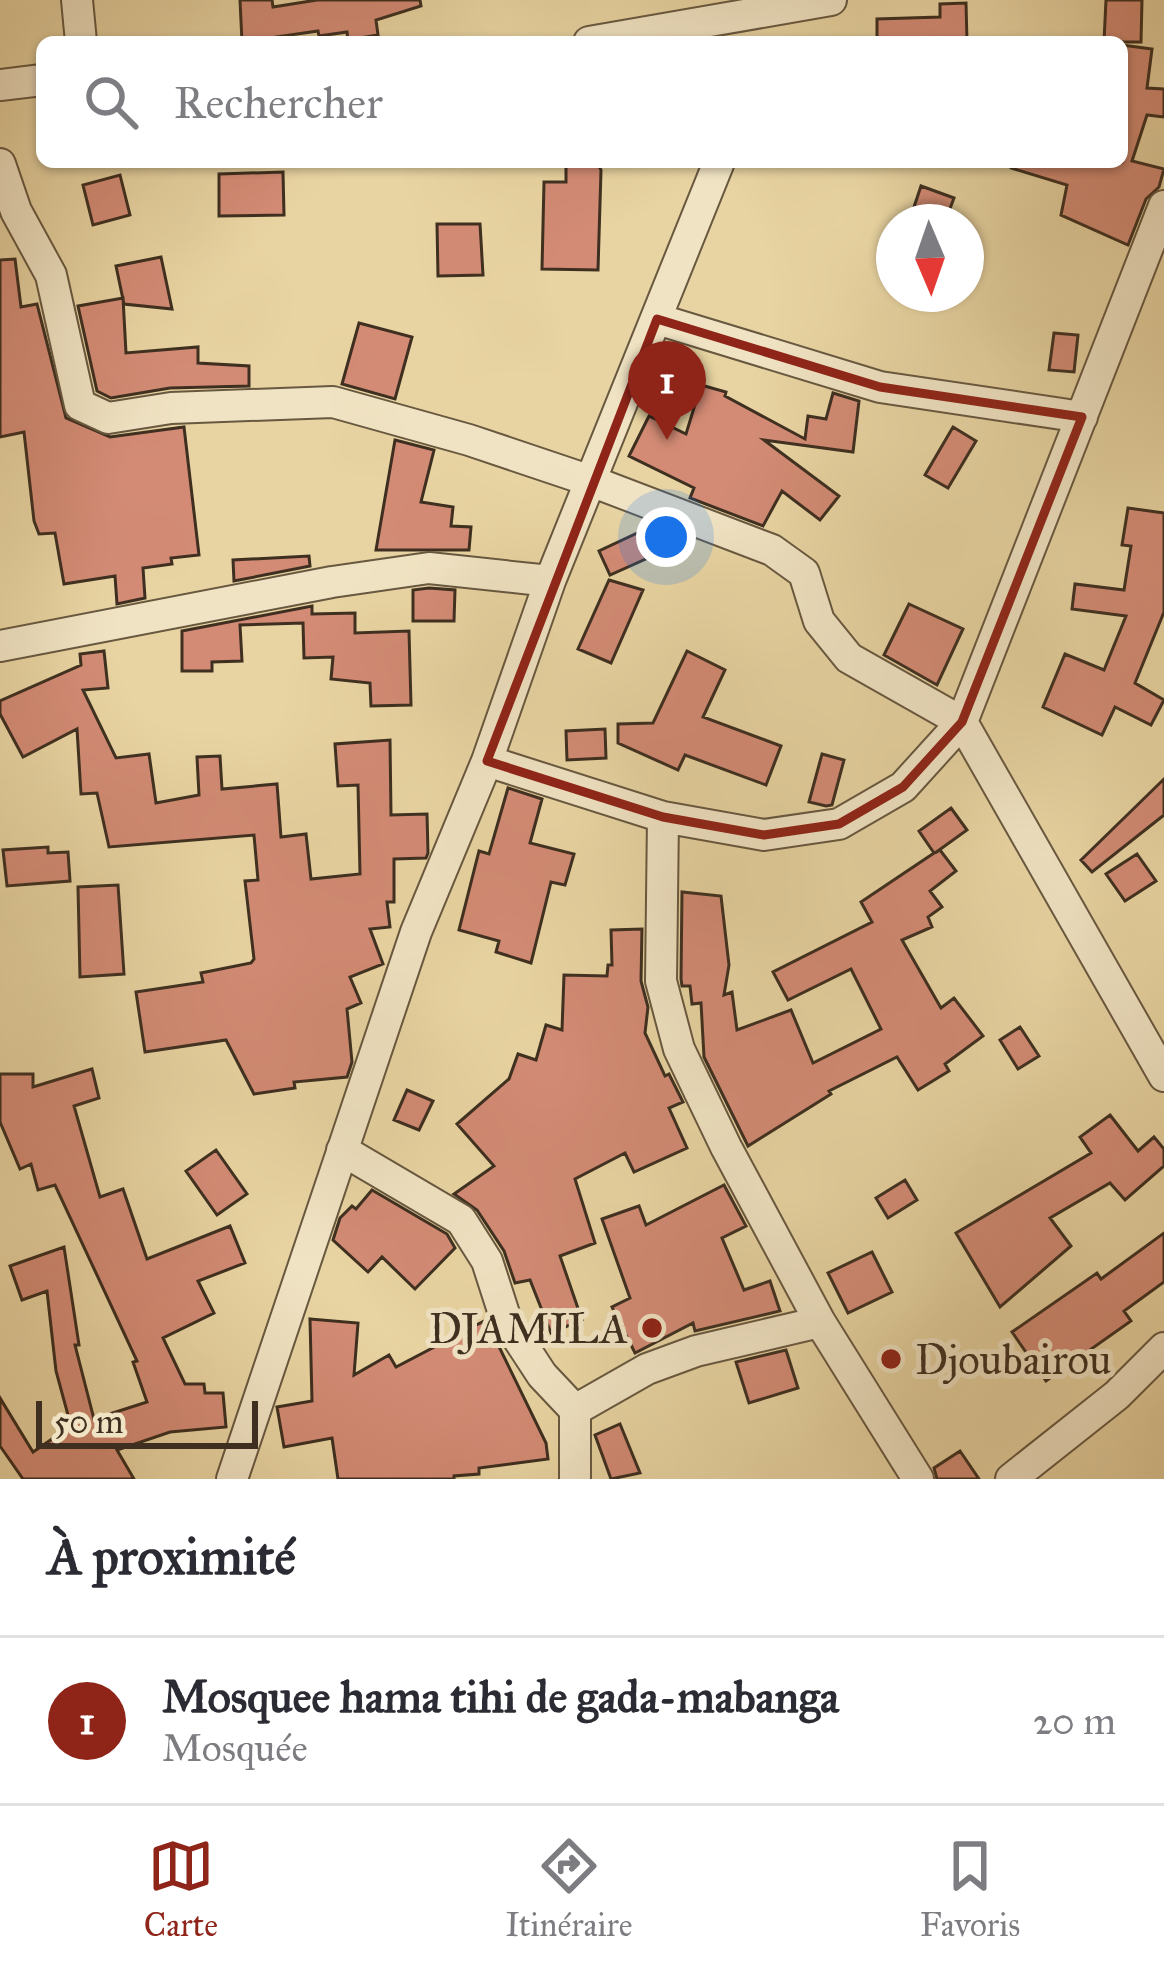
<!DOCTYPE html>
<html lang="fr">
<meta charset="utf-8">
<style>
body{margin:0;font-family:"IM FELL Great Primer",serif;background:#f2f2f3;color:#2b2b33}
.compass{position:absolute;left:876px;top:204px;width:108px;height:108px;border-radius:50%;background:#fff;box-shadow:0 3px 9px #0004;rotate:178deg}
.scale{position:absolute;left:36px;bottom:30px;width:222px;box-sizing:border-box;padding-left:12px;border:6px solid #3e2f20;border-top:0;font-size:33px;line-height:42px;white-space:nowrap;color:#3e2f20;-webkit-text-stroke:9px #f0e3c3;paint-order:stroke}
.you{position:absolute;left:666px;top:537px;width:42px;height:42px;margin:-30px;border:9px solid #fff;border-radius:50%;background:#1a73e8;box-shadow:0 0 0 18px #1a73e833}
.badge{display:grid;place-items:center;width:78px;height:78px;border-radius:50%;background:#8f2418;color:#fff;font-size:39px;font-weight:700}
.pin{position:absolute;translate:-50% -99px;filter:drop-shadow(0 3px 6px #0008)}
.pin::after{content:'';position:absolute;top:63px;width:42px;height:36px;background:inherit;clip-path:polygon(0 0,100% 0,50% 100%)}
.list{margin:0;padding:0;list-style:none}
h2{display:flex;justify-content:space-between;align-items:center;height:156px;margin:0;padding:0 48px;font-size:51px}
h2 small{font-size:39px;font-weight:400;color:#7c7c81}
.list li{display:grid;grid-template-columns:78px 1fr auto;gap:36px;align-items:center;box-sizing:border-box;height:168px;padding:0 48px;border-top:3px solid #e1e1e2}
.list b{display:block;font-size:45px;white-space:nowrap}
.list p{margin:0;font-size:39px;white-space:nowrap;color:#7c7c81}
.list em{font-size:39px;font-style:normal;color:#7c7c81}
.icon{flex:none;width:66px;height:66px;fill:none;stroke:currentColor;stroke-width:2;stroke-linecap:round;stroke-linejoin:round}
.map{position:relative;flex:none;width:1164px;height:1479px;overflow:hidden}
.search{position:absolute;background:#fff;box-shadow:0 3px 9px #0004;left:36px;right:36px;top:36px;height:132px;display:flex;align-items:center;gap:30px;box-sizing:border-box;padding:0 42px;border-radius:18px;color:#7c7c81;font-size:45px}
.sheet{height:324px;background:#fff}
nav{display:flex;justify-content:space-around;align-items:center;box-sizing:border-box;height:168px;border-top:3px solid #e1e1e2;background:#fff;font-size:33px;color:#7c7c81}
nav a{display:grid;justify-items:center;gap:6px}
nav .on{color:#8f2418}
.map>svg:first-child{display:block}
</style>
<div class="map">
<svg width="1164" height="1479" viewBox="0 0 1164 1479">
<rect width="100%" height="100%" fill="#e8d4a2"/>
<filter id="stains"><feTurbulence type="fractalNoise" baseFrequency=".00167" numOctaves="4"/><feColorMatrix values="0 0 0 0 .2 0 0 0 0 .09 0 0 0 0 .02 0 0 0 .5 -.17"/></filter>
<radialGradient id="worn" r=".72"><stop offset=".6" stop-color="#630" stop-opacity="0"/><stop offset="1" stop-color="#630" stop-opacity=".3"/></radialGradient>
<path fill="#d38b75" stroke="#3e2f20" stroke-width="3" d="M 240,0 L 272,0 L 273,7 L 317,0 L 420,0 L 421,6 L 376,20 L 378,35 L 348,40 L 347,32 L 319,36 L 318,31 L 242,42 Z
M 1106,0 L 1142,0 L 1141,42 L 1104,42 Z
M 966,3 L 967,42 L 877,42 L 877,19 L 940,17 L 940,4 Z
M 1122,45 L 1152,49 L 1147,88 L 1164,89 L 1164,117 L 1147,115 L 1132,161 L 1164,169 L 1159,187 L 1146,199 L 1128,245 L 1061,215 L 1067,185 L 1011,168 L 1011,162 L 1122,162 Z
M 566,162 L 597,162 L 601,170 L 598,270 L 542,269 L 544,182 L 566,182 Z
M 283,172 L 284,215 L 219,216 L 219,174 Z
M 120,175 L 130,215 L 93,225 L 83,185 Z
M 921,186 L 954,198 L 945,222 L 912,213 Z
M 437,224 L 480,224 L 483,275 L 438,276 Z
M 161,257 L 172,309 L 124,304 L 116,266 Z
M 15,259 L 21,307 L 37,304 L 66,418 L 110,437 L 184,427 L 199,555 L 171,558 L 172,564 L 143,568 L 145,598 L 117,604 L 115,576 L 64,584 L 55,533 L 39,534 L 34,521 L 24,432 L 0,437 L 0,260 Z
M 123,298 L 126,353 L 198,347 L 198,363 L 249,366 L 249,386 L 170,388 L 111,398 L 97,391 L 78,306 Z
M 359,323 L 412,337 L 395,399 L 342,384 Z
M 1054,333 L 1078,335 L 1074,372 L 1049,370 Z
M 701,385 L 726,392 L 725,396 L 805,439 L 808,416 L 826,419 L 833,393 L 859,401 L 853,452 L 764,440 L 839,496 L 820,520 L 782,491 L 763,526 L 690,498 L 694,488 L 629,456 L 649,416 L 686,434 Z
M 953,427 L 976,441 L 948,488 L 925,475 Z
M 395,440 L 434,450 L 421,502 L 453,507 L 451,526 L 471,527 L 469,550 L 376,550 Z
M 1128,508 L 1164,513 L 1164,612 L 1135,683 L 1164,700 L 1151,725 L 1115,707 L 1102,735 L 1043,707 L 1065,654 L 1104,670 L 1126,616 L 1072,609 L 1075,584 L 1124,590 L 1131,546 L 1122,545 Z
M 648,528 L 659,553 L 610,575 L 599,551 Z
M 309,556 L 310,566 L 234,581 L 233,560 Z
M 609,580 L 643,590 L 611,663 L 578,649 Z
M 429,588 L 455,590 L 454,621 L 413,621 L 413,590 Z
M 909,604 L 963,629 L 937,685 L 884,655 Z
M 312,606 L 312,614 L 355,613 L 355,633 L 409,631 L 411,705 L 371,706 L 370,683 L 331,679 L 333,657 L 304,658 L 303,623 L 240,625 L 242,661 L 212,662 L 212,671 L 182,671 L 182,631 Z
M 104,651 L 108,688 L 83,690 L 116,758 L 149,754 L 156,803 L 199,795 L 197,757 L 220,756 L 222,789 L 277,784 L 281,837 L 306,834 L 311,879 L 360,874 L 358,785 L 338,786 L 335,744 L 390,740 L 391,815 L 427,814 L 428,853 L 426,858 L 394,859 L 394,902 L 387,902 L 390,927 L 370,929 L 383,964 L 350,977 L 361,1003 L 347,1009 L 352,1062 L 347,1077 L 294,1082 L 295,1088 L 254,1094 L 226,1040 L 145,1052 L 136,992 L 203,982 L 201,973 L 251,963 L 254,959 L 245,881 L 258,880 L 254,835 L 109,847 L 97,793 L 81,794 L 77,729 L 23,757 L 0,714 L 0,701 L 81,665 L 80,654 Z
M 687,651 L 725,670 L 703,717 L 781,746 L 766,785 L 685,755 L 678,770 L 618,743 L 618,724 L 653,723 Z
M 605,729 L 606,758 L 567,760 L 566,731 Z
M 822,754 L 844,760 L 832,805 L 826,806 L 809,802 Z
M 1164,779 L 1164,815 L 1092,872 L 1081,860 Z
M 508,788 L 542,799 L 530,843 L 574,854 L 565,885 L 551,882 L 531,963 L 496,952 L 499,941 L 459,930 L 479,851 L 489,854 Z
M 951,808 L 967,830 L 935,853 L 940,850 L 956,871 L 930,891 L 942,907 L 928,917 L 932,927 L 902,940 L 941,1008 L 954,998 L 983,1036 L 945,1064 L 949,1071 L 918,1090 L 897,1057 L 829,1091 L 831,1094 L 748,1146 L 704,1057 L 701,1003 L 692,1004 L 690,986 L 682,986 L 681,979 L 682,892 L 721,896 L 729,965 L 724,995 L 732,992 L 737,1030 L 791,1010 L 813,1063 L 881,1029 L 851,969 L 788,1000 L 773,972 L 872,922 L 861,902 L 934,853 L 919,831 Z
M 48,847 L 48,853 L 68,852 L 70,881 L 7,886 L 3,850 Z
M 1137,854 L 1156,881 L 1125,901 L 1106,874 Z
M 118,885 L 124,974 L 80,977 L 78,887 Z
M 642,929 L 641,981 L 648,1007 L 645,1033 L 665,1076 L 669,1074 L 683,1102 L 669,1108 L 687,1148 L 634,1172 L 625,1153 L 575,1179 L 595,1243 L 560,1256 L 582,1320 L 551,1333 L 530,1280 L 515,1283 L 504,1251 L 477,1210 L 454,1194 L 494,1166 L 457,1124 L 509,1079 L 518,1054 L 536,1060 L 546,1025 L 562,1030 L 564,975 L 607,976 L 608,965 L 612,965 L 611,930 Z
M 1020,1027 L 1039,1056 L 1018,1069 L 1000,1040 Z
M 92,1069 L 99,1098 L 74,1106 L 100,1197 L 123,1189 L 147,1259 L 230,1226 L 245,1263 L 198,1281 L 214,1313 L 163,1338 L 185,1384 L 204,1384 L 205,1393 L 223,1393 L 226,1427 L 170,1432 L 117,1450 L 134,1479 L 23,1479 L 0,1446 L 0,1398 L 33,1452 L 71,1426 L 56,1371 L 47,1291 L 22,1300 L 10,1266 L 64,1247 L 79,1345 L 75,1345 L 94,1419 L 147,1402 L 133,1362 L 137,1361 L 55,1185 L 38,1190 L 31,1164 L 20,1169 L 0,1122 L 0,1074 L 33,1074 L 33,1087 Z
M 407,1090 L 433,1101 L 419,1130 L 394,1120 Z
M 1110,1115 L 1138,1151 L 1154,1137 L 1164,1149 L 1164,1166 L 1125,1200 L 1110,1183 L 1050,1218 L 1071,1246 L 1000,1307 L 956,1233 L 1091,1153 L 1080,1137 Z
M 216,1150 L 247,1194 L 217,1215 L 186,1171 Z
M 905,1180 L 917,1200 L 888,1218 L 876,1198 Z
M 724,1185 L 746,1226 L 722,1238 L 744,1290 L 770,1281 L 780,1311 L 695,1331 L 693,1323 L 635,1353 L 612,1307 L 630,1298 L 602,1219 L 639,1206 L 646,1225 Z
M 372,1190 L 447,1234 L 455,1248 L 415,1289 L 382,1257 L 368,1272 L 333,1240 L 340,1218 L 352,1206 L 356,1209 Z
M 1164,1233 L 1164,1282 L 1124,1311 L 1131,1321 L 1046,1381 L 1012,1332 L 1097,1273 L 1101,1279 Z
M 872,1252 L 892,1292 L 848,1313 L 828,1273 Z
M 310,1319 L 358,1323 L 354,1375 L 389,1355 L 396,1367 L 486,1320 L 546,1443 L 548,1459 L 479,1468 L 479,1474 L 454,1476 L 454,1479 L 338,1479 L 332,1438 L 284,1447 L 277,1407 L 312,1401 Z
M 786,1350 L 798,1388 L 749,1403 L 736,1362 Z
M 620,1424 L 640,1473 L 611,1479 L 595,1435 Z
M 960,1451 L 979,1479 L 937,1479 L 934,1468 Z"/>
<g fill="none" stroke-linecap="round" stroke-linejoin="round">
<g stroke="#685840" stroke-width="34">
<path id="minor" d="M 77,0 L 81,42
M 589,42 L 831,0
M 0,85 L 42,80
M 0,164 L 16,211 L 51,275 L 80,405 L 108,418 L 171,408 L 333,402 L 469,440 L 591,481 L 772,550 L 804,573 L 819,621 L 849,658 L 962,722 L 903,787 L 839,824 L 764,835 L 663,817
M 1164,206 L 962,722 L 1164,1076
M 657,319 L 880,387 L 1082,417
M 0,646 L 332,582 L 429,568 L 550,581
M 487,761 L 663,817 L 661,981 L 679,1049 L 726,1147 L 820,1322 L 918,1479
M 342,1150 L 461,1220 L 487,1261 L 506,1320 L 542,1375 L 575,1410
M 232,1479 L 416,932 L 487,761 L 550,581 L 719,162
M 575,1479 L 575,1410 L 647,1369 L 696,1351 L 820,1322
M 1011,1479 L 1117,1395 L 1164,1348"/>
</g>
<use href="#minor" stroke="#f0e3c3" stroke-width="30"/>
</g>
<path fill="none" stroke="#8f2418" stroke-width="9" stroke-linejoin="round" d="M 657,319 L 880,387 L 1082,417 L 962,722 L 903,787 L 839,824 L 764,835 L 663,817 L 487,761 Z"/>
<g fill="#8f2418" stroke="#f0e3c3" stroke-width="4.5">
<circle cx="652" cy="1328" r="12"/>
<circle cx="891" cy="1359" r="12"/>
</g>
<g text-anchor="middle" stroke-width="10" stroke-linejoin="round" paint-order="stroke">
<g font-size="42" fill="#3e2f20" stroke="#f0e3c3" text-anchor="end">
<text x="628" y="1343">DJAMILA</text>
<text x="915" y="1374" text-anchor="start">Djoubairou</text>
</g>
</g>
<rect width="100%" height="100%" filter="url(#stains)"/>
<rect width="100%" height="100%" fill="url(#worn)"/>
</svg>
<svg class="compass" viewBox="-18 -18 36 36"><path d="M0-13l5 13h-10z" fill="#e53935"/><path d="M0 13l5-13h-10z" fill="#7c7c81"/></svg>
<div class="scale">50 m</div>
<div class="you"></div>
<div class="pin badge" style="left:667px;top:440px">1</div>
<div class="search"><svg class="icon" aria-label="search" viewBox="0 0 24 24"><circle cx="10" cy="10" r="6"/><path d="M15 15l6 6"/></svg>Rechercher</div>
</div>
<section class="sheet">
<h2>À proximité<small></small></h2>
<ul class="list">
<li><span class="badge">1</span><div><b>Mosquee hama tihi de gada-mabanga</b><p>Mosquée</p></div><em>20 m</em></li>
</ul>
</section>
<nav>
<a class="on"><svg class="icon" aria-label="map" viewBox="0 0 24 24"><path d="M3 6l6-2 6 2 6-2v14l-6 2-6-2-6 2zM9 4v14M15 6v14"/></svg>Carte</a>
<a><svg class="icon" aria-label="directions" viewBox="0 0 24 24"><path d="M12 3l9 9-9 9-9-9zM9 14v-3h6M13 9l2 2-2 2"/></svg>Itinéraire</a>
<a><svg class="icon" aria-label="saved" viewBox="0 0 24 24"><path d="M7 4h10v16l-5-4-5 4z"/></svg>Favoris</a>
</nav>
